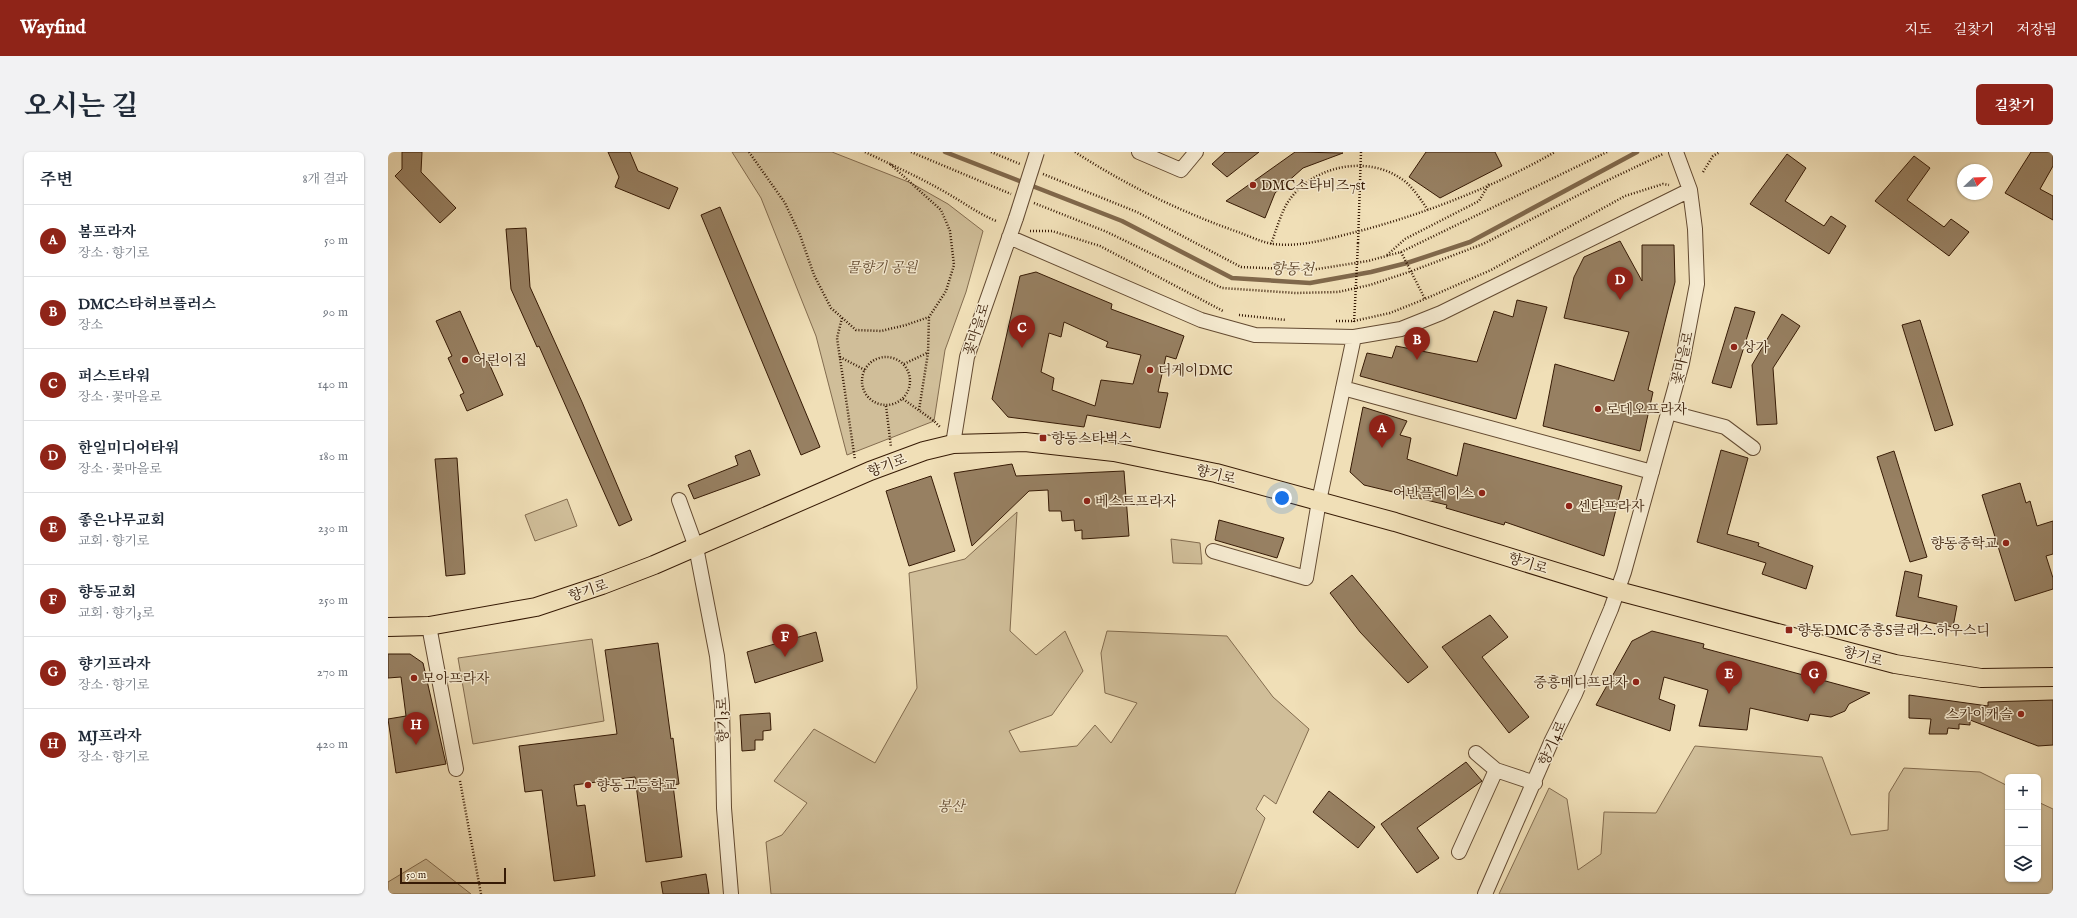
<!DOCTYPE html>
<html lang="ko">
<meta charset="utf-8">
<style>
body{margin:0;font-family:"IM FELL English","Noto Serif KR",serif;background:#f2f2f3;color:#1f2937}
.controls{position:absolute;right:12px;bottom:12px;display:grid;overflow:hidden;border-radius:6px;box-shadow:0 1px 3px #0004}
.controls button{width:36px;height:36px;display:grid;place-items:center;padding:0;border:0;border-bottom:1px solid #e0e1e3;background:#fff;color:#1f2937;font:20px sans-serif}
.compass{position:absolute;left:1569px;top:12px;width:36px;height:36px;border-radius:50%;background:#fff;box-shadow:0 1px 3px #0004;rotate:67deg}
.scale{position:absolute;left:12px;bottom:10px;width:106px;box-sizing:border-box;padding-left:4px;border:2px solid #361a05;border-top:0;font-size:11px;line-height:14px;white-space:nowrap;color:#361a05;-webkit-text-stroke:3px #f5ead0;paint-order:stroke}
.you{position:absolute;left:894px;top:346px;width:14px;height:14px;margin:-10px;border:3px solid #fff;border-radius:50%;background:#1a73e8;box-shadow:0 0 0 6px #1a73e833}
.badge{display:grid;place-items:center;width:26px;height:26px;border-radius:50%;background:#8f2418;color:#fff;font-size:13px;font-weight:700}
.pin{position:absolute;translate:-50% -33px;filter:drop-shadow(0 1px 2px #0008)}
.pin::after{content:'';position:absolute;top:21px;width:14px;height:12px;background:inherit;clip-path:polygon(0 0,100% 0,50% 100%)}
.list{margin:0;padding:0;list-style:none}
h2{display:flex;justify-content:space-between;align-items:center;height:52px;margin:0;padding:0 16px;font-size:17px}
h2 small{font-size:13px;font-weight:400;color:#747a83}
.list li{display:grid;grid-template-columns:26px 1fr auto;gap:12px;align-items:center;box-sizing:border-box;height:72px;padding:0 16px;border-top:1px solid #e0e1e3}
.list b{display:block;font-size:15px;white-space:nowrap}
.list p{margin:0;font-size:13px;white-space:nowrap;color:#747a83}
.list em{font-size:13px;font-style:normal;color:#747a83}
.icon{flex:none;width:22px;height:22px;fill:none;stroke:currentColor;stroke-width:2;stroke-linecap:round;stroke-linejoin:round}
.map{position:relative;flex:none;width:1665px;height:742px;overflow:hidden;border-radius:6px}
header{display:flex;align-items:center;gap:24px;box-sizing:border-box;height:56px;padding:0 20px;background:#8f2418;color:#fff}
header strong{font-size:19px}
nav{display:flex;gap:22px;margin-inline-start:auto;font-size:14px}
.intro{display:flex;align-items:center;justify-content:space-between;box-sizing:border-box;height:96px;padding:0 24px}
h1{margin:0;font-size:28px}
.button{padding:10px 18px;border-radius:6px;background:#8f2418;color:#fff;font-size:14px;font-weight:700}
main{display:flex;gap:24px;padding:0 24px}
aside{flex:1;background:#fff;border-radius:6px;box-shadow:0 1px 3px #0004}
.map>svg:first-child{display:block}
</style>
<header>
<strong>Wayfind</strong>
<nav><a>지도</a><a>길찾기</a><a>저장됨</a></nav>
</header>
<div class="intro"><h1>오시는 길</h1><a class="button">길찾기</a></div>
<main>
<aside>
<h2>주변<small>8개 결과</small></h2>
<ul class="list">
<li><span class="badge">A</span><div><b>봄프라자</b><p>장소 · 향기로</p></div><em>50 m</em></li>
<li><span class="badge">B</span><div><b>DMC스타허브플러스</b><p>장소</p></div><em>90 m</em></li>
<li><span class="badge">C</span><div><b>퍼스트타워</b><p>장소 · 꽃마을로</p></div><em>140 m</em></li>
<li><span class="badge">D</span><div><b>한일미디어타워</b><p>장소 · 꽃마을로</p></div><em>180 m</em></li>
<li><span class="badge">E</span><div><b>좋은나무교회</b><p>교회 · 향기로</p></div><em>230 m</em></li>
<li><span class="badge">F</span><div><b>향동교회</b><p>교회 · 향기3로</p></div><em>250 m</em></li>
<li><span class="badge">G</span><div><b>향기프라자</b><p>장소 · 향기로</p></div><em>270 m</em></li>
<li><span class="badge">H</span><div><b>MJ프라자</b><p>장소 · 향기로</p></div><em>420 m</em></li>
</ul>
</aside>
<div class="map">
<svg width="1665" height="742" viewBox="0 0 1665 742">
<rect width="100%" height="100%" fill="#f0dfb7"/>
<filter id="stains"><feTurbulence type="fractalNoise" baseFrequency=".005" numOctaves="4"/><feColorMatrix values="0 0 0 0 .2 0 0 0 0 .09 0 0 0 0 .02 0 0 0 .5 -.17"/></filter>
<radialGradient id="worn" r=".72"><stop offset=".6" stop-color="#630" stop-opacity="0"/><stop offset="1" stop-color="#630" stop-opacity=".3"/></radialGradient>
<path fill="#d0be99" stroke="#836c4f" d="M 344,0 L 444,0 L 523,31 L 560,52 L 595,79 L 578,140 L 557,198 L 546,269 L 459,303 L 428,184 L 373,46 Z
M 179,347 L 189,374 L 147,389 L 137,363 Z
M 629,360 L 622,479 L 648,503 L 677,479 L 695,519 L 664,563 L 621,579 L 632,600 L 689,594 L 707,573 L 723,591 L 749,551 L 717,541 L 713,501 L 719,479 L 839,484 L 885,545 L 921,577 L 888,652 L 876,643 L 868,657 L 877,666 L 847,742 L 383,742 L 378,690 L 394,683 L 419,651 L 386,629 L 426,577 L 487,611 L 529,536 L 521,421 L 577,407 Z
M 783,387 L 812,391 L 814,412 L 785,411 Z
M 204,487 L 216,569 L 85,592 L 70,506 Z
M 1307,594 L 1434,605 L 1463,683 L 1500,678 L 1501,641 L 1516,616 L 1592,620 L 1620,634 L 1620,727 L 1650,727 L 1650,650 L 1665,657 L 1665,742 L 1111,742 L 1161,636 L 1179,647 L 1190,718 L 1213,702 L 1216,660 L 1268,661 Z
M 38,707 L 83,742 L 0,742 L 0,730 Z"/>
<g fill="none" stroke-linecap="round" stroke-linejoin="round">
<path stroke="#80684b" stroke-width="4.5" d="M 557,0 L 734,69 L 844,126 L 922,131 L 983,120 L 1019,111 L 1082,90 L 1249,0"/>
</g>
<path fill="#978062" stroke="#361a05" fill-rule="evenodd" d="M 14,0 L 34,0 L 33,20 L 68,56 L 52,71 L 7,24 L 14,17 Z
M 220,0 L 242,0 L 250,19 L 290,36 L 281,57 L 227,35 L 231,25 Z
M 837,0 L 871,0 L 839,25 L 824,12 Z
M 907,0 L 955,1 L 915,16 L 887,41 L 877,66 L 838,49 Z
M 1038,0 L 1107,0 L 1114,14 L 1052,46 L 1021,25 Z
M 1643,0 L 1665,0 L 1665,14 L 1652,37 L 1665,44 L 1665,68 L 1617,41 Z
M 1399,2 L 1418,16 L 1397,49 L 1436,74 L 1443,64 L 1458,74 L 1441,102 L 1362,52 Z
M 1526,4 L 1542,16 L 1519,48 L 1556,75 L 1563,67 L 1581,80 L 1561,104 L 1487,49 Z
M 332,55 L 432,295 L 413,303 L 313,63 Z
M 138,76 L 142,135 L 194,250 L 244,368 L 231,374 L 151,194 L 149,195 L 123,137 L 118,77 Z
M 1232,89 L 1254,129 L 1254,93 L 1286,93 L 1287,130 L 1260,238 L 1265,240 L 1252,299 L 1155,274 L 1167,212 L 1226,229 L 1241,180 L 1176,166 L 1186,125 L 1196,105 Z
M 648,120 L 724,152 L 723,157 L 796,184 L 788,207 L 778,204 L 770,240 L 780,241 L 772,276 L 699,263 L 696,275 L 620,265 L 604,247 L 632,124 ZM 676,170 L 720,190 L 718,195 L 753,203 L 745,232 L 713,228 L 707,254 L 664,238 L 666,226 L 653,220 L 661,181 L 673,185 Z
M 1129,148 L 1159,155 L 1128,267 L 972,224 L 979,201 L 1004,206 L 1008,194 L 1089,210 L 1106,159 L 1125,165 Z
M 1347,155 L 1367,160 L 1343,236 L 1324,231 Z
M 72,159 L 95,211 L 100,209 L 115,243 L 79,259 L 72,243 L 76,241 L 60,206 L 64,204 L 48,169 Z
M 1394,162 L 1412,174 L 1385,216 L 1389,272 L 1369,273 L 1364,213 Z
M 1532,168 L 1565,273 L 1547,279 L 1514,173 Z
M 975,255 L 1019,269 L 1012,283 L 1023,286 L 1019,307 L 1069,324 L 1076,291 L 1234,334 L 1216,404 L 1117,370 L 1116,373 L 1058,356 L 1059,353 L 976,333 L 962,320 Z
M 362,298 L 372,323 L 306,347 L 300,333 L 350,313 L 347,304 Z
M 1333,298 L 1360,306 L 1339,382 L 1371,391 L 1370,394 L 1425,414 L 1418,437 L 1374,422 L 1378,411 L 1309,390 Z
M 1506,299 L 1539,405 L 1522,410 L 1489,305 Z
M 69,306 L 77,422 L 58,424 L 47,307 Z
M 624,312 L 628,324 L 736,319 L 741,384 L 694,387 L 694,378 L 687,379 L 686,368 L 674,369 L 673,359 L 661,359 L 660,338 L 641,339 L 584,394 L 566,321 Z
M 543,324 L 567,399 L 521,414 L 498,339 Z
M 1632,331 L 1638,351 L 1642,349 L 1649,374 L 1665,369 L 1665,402 L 1658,404 L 1665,426 L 1665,437 L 1627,449 L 1594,343 Z
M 831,368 L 896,386 L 889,406 L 827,388 Z
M 1517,419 L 1534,423 L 1530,445 L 1569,454 L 1565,475 L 1508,464 Z
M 964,423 L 1040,515 L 1020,531 L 972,480 L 942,441 Z
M 1102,463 L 1120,485 L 1094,505 L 1141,565 L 1121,581 L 1054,495 Z
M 1264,479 L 1316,492 L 1315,496 L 1482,541 L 1461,552 L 1457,559 L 1443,565 L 1422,562 L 1420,569 L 1362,556 L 1359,578 L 1311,574 L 1320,538 L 1276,525 L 1271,547 L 1287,553 L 1282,579 L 1208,553 L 1244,489 Z
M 428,480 L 435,509 L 367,531 L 359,500 Z
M 270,491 L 283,587 L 285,586 L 291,632 L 285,633 L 294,705 L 258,710 L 247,625 L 186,633 L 189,654 L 197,653 L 207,724 L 166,729 L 154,638 L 137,640 L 131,594 L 229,582 L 217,498 Z
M 0,502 L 22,502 L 35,511 L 58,612 L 8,621 L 0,567 L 18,564 L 13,525 L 0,526 Z
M 1521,543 L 1600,554 L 1600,550 L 1665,548 L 1665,593 L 1650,594 L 1582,568 L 1582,573 L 1571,572 L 1571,577 L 1560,576 L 1559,582 L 1541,582 L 1543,567 L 1521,566 Z
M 382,561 L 383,578 L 375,579 L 375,588 L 367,588 L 367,598 L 354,599 L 352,563 Z
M 1078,610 L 1094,629 L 1029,676 L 1051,706 L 1029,721 L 993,672 Z
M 941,639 L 987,675 L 970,696 L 925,660 Z
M 318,722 L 321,742 L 275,742 L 273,730 Z"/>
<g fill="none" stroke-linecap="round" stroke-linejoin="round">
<g stroke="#644b32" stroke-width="16">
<path id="minor" d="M 751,0 L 793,18 L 808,0
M 621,85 L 813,168 L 867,183 L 966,185 L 1013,177 L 1053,161 L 1302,38
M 955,236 L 1264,320
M 1280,260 L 1337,275 L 1365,296
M 565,292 L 579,205 L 628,66
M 291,348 L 308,395 L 329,504 L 334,553 L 336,656 L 343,742
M 825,399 L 918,426 L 931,349 L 966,185
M 41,474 L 68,617
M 1088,601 L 1108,618 L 1147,631
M 1071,700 L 1108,618
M 1097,742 L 1164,588 L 1187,542 L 1223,457 L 1236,420 L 1294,211 L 1309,132 L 1307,77 L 1302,38 L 1288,0"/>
</g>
<g stroke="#361a05" stroke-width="20">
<path id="major" d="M 0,475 L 41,474 L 148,455 L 214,433 L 266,413 L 482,319 L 536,299 L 565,292 L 637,290 L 726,300 L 828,321 L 1007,370 L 1230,439 L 1507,512 L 1593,526 L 1665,525"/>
</g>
<path stroke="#361a05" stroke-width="2.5" stroke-dasharray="1 2" stroke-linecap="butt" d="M 361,0 L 397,51 L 412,83 L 426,123 L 443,156 L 468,178 L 493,179 L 518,173 L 541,165 L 558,139 L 566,113 L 562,79 L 553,58 L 501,11
M 477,0 C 504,13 531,25 557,40 C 575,50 589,61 608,69
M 523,0 L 623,42
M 603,0 L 632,12
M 687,0 C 738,33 793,60 850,80 C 861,84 873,90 885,92 C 910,95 932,89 956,83 C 1029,65 1102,37 1167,0
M 1315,20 L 1325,4 L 1332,0
M 655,22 L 749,60 L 853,115 L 923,118 L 980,109 L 1013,100 L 1219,0
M 646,51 L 719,80 L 834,136 L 908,141 L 950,140 L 982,133 L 1024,119 L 1095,92 L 1216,30 L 1275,2
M 642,79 L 664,79 L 712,94 L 835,159
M 970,91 L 973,0
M 883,92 C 888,79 894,57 902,47 C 926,14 978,3 1012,26 C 1024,33 1032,47 1040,58
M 1013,100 L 1037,147
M 999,103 L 1017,87 L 1091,49 L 1101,32
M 851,163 L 898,168
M 454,166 L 449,186 L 467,308
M 948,169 L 966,169 L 1002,161 L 1037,147 L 1103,118 L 1237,44 L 1275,32 L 1281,33
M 966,170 L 967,152
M474 229a24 24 0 1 1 48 0a24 24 0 1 1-48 0Z
M 452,205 L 477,218
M 516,212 L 539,201
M 515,247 L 546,269 L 552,275
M 498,254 L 503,295
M 531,258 L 540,201 L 541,165
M 72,629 L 93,742"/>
<use href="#minor" stroke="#f5ead0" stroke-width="14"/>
<use href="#major" stroke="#f0dfb7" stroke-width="18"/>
<g stroke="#644b32" stroke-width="16" stroke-linecap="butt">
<path id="minor-bridge" d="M 628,66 L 649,0"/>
</g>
<path stroke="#361a05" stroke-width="2.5" stroke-dasharray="1 2" stroke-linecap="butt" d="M 967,152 L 970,91"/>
<use href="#minor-bridge" stroke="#f5ead0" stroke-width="14"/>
</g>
<g fill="#8f2418" stroke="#f5ead0" stroke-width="1.5">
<circle cx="865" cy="33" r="4"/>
<circle cx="1346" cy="195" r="4"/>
<circle cx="77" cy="208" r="4"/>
<circle cx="762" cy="218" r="4"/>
<circle cx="1210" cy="257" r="4"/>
<rect x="651" y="282" width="8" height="8" rx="2"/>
<circle cx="1094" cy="341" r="4"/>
<circle cx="699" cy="349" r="4"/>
<circle cx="1181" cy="354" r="4"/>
<circle cx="1618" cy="391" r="4"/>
<rect x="1397" y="474" width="8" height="8" rx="2"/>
<circle cx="26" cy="526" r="4"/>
<circle cx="1248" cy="530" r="4"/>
<circle cx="1633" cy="562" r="4"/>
<circle cx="200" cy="633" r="4"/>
</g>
<g text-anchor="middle" stroke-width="3" stroke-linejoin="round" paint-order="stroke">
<g font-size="14" fill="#361a05" stroke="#f5ead0" text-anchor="start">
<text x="873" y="38">DMC스타비즈7st</text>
<text x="1354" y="200">상가</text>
<text x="85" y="213">어린이집</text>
<text x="770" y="223">더케이DMC</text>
<text x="1218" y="262">로데오프라자</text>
<text x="663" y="291">향동스타벅스</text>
<text x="1086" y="346" text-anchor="end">어반플레이스</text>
<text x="707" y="354">베스트프라자</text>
<text x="1189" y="359">센타프라자</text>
<text x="1610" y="396" text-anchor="end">향동중학교</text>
<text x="1409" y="483">향동DMC중흥S클래스.하우스디</text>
<text x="34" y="531">모아프라자</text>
<text x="1240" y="535" text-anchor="end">중흥메디프라자</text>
<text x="1625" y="567" text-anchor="end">스카이캐슬</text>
<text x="208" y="638">향동고등학교</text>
</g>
<g font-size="14" font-style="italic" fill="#644b31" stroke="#f5ead0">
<text x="494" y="120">물향기 공원</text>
<text x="563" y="659">봉산</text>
</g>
<g font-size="14" fill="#361a05" stroke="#f5ead0">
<text transform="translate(588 177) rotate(-72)" y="5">꽃마을로</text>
<text transform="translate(1294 206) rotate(-77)" y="5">꽃마을로</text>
<text transform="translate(499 313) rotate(-21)" y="5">향기로</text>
<text transform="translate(828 322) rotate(14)" y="5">향기로</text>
<text transform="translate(1140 411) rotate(17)" y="5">향기로</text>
<text transform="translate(200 438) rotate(-19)" y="5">향기로</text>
<text transform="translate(1475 504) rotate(15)" y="5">향기로</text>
<text transform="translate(334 568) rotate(-92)" y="5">향기3로</text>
<text transform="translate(1164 591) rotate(-66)" y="5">향기4로</text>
</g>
<g font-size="15" font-style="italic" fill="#61482e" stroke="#f5ead0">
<text transform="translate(904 117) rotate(1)" y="5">향동천</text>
</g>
</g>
<rect width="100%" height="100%" filter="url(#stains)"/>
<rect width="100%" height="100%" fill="url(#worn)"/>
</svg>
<div class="controls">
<button>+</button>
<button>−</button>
<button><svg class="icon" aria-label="layers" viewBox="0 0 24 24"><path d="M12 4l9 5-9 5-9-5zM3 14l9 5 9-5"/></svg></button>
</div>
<svg class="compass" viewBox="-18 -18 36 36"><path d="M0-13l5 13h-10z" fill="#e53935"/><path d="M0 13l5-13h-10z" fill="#747a83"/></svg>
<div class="scale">50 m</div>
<div class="you"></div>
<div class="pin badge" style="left:994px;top:296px">A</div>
<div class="pin badge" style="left:1029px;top:208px">B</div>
<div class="pin badge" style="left:634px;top:196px">C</div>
<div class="pin badge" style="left:1232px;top:148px">D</div>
<div class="pin badge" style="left:1341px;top:542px">E</div>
<div class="pin badge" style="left:397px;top:505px">F</div>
<div class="pin badge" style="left:1426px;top:542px">G</div>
<div class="pin badge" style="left:28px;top:593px">H</div>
</div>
</main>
